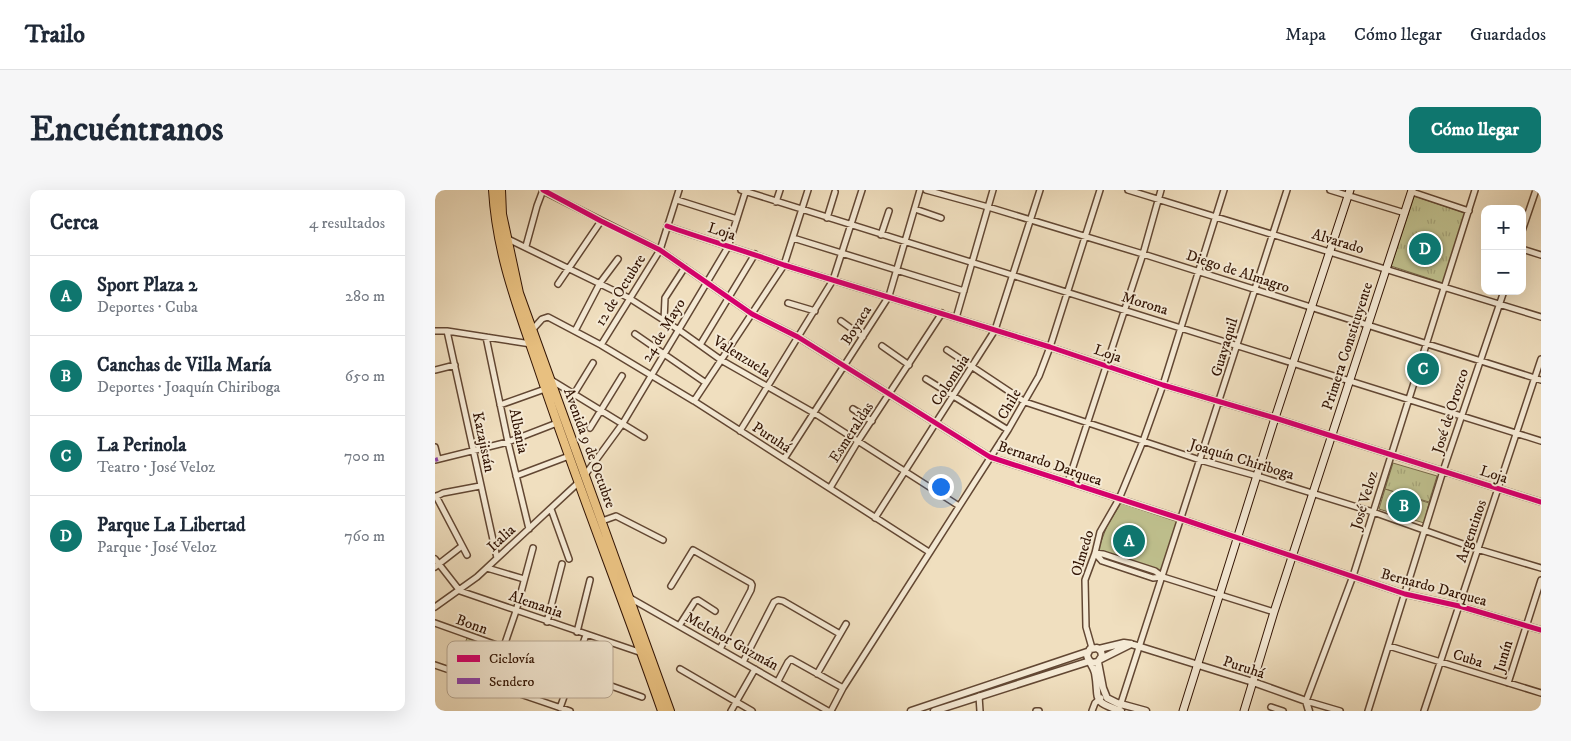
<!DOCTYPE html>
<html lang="es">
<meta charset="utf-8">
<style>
body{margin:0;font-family:"IM FELL DW Pica",serif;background:#f6f6f7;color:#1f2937}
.controls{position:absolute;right:15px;top:15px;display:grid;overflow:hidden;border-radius:10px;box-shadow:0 5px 20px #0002}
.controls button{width:45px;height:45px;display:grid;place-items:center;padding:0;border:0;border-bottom:1px solid #e0e1e3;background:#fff;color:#1f2937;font:25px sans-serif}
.you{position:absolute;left:505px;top:296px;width:18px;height:18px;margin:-12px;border:4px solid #fff;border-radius:50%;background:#1a73e8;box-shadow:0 0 0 8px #1a73e833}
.badge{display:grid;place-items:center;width:32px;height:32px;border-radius:50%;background:#0f766e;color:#fff;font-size:16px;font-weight:700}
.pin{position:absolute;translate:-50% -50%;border:2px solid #fff;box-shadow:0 1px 5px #0006}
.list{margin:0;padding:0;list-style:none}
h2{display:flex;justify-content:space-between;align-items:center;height:65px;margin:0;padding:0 20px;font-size:21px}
h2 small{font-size:16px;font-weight:400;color:#747a83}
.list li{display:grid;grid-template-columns:32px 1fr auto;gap:15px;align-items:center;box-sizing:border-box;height:80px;padding:0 20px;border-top:1px solid #e0e1e3}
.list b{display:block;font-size:19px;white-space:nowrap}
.list p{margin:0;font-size:16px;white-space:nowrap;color:#747a83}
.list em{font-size:16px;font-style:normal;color:#747a83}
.map{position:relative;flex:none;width:1106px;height:521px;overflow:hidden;border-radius:10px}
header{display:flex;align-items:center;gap:30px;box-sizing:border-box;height:70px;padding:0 25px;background:#fff;border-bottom:1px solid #e0e1e3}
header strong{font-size:24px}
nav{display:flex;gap:28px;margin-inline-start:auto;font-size:18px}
.intro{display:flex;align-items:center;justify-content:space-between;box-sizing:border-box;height:120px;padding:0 30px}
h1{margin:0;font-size:35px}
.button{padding:12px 22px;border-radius:10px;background:#0f766e;color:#fff;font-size:18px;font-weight:700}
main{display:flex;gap:30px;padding:0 30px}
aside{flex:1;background:#fff;border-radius:10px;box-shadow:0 5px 20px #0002}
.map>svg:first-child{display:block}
</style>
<header>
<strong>Trailo</strong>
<nav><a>Mapa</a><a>Cómo llegar</a><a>Guardados</a></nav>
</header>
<div class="intro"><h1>Encuéntranos</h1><a class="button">Cómo llegar</a></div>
<main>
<aside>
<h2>Cerca<small>4 resultados</small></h2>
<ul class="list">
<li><span class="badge">A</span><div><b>Sport Plaza 2</b><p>Deportes · Cuba</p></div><em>280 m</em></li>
<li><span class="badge">B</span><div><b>Canchas de Villa María</b><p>Deportes · Joaquín Chiriboga</p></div><em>650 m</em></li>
<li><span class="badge">C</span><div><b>La Perinola</b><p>Teatro · José Veloz</p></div><em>700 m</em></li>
<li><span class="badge">D</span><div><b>Parque La Libertad</b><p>Parque · José Veloz</p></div><em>760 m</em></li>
</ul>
</aside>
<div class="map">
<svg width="1106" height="521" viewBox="0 0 1106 521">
<defs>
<pattern id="park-tufts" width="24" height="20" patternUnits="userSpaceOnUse" patternTransform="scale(1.25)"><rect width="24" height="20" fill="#bfc08e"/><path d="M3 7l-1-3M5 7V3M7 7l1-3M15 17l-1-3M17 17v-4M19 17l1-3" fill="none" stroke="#a5a479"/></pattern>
</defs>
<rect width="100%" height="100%" fill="#f0dfbf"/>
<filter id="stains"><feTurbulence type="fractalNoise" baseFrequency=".004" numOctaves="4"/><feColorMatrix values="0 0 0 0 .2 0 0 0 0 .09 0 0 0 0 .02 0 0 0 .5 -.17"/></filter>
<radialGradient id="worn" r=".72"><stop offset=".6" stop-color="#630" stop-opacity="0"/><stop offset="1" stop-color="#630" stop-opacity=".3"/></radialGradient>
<path fill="url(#park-tufts)" stroke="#786a49" d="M 979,6 L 1030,23 L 1008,93 L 956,76 Z
M 958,273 L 1002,286 L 994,312 L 950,299 Z
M 32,448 L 64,461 L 56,494 L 20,479 Z"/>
<path fill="#bfc08e" stroke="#786a49" d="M 950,299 L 994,313 L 989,333 L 944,319 Z
M 686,313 L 743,332 L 726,384 L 662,362 L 672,336 Z"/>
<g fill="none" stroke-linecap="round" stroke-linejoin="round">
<g stroke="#624733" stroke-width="8">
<path id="minor" d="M 306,0 L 1106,251
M 491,0 L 553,17 L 708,64 L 1106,190
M 693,0 L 1106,127
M 895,0 L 970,23
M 108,1 L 225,60 L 317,124 L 363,147 L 555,267 L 747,329 L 970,404 L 1024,416 L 1106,440
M 977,2 L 1034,21
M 242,10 L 302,29
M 341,12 L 345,0
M 480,19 L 506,28
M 392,28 L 400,2
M 232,36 C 271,50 311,61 349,75 L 615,157 L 728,195 L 840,228 L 1106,312
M 1087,41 L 1101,0
M 446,45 L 454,21
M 71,48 L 194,108 L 244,140 L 286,170 L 379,223 L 524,316
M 358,48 L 529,101
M 91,56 L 102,16 L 108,0
M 1087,59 L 1106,65
M 123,94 L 166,31
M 353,113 L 380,121
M 521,128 L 558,0
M 229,131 L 230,108 L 250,77
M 406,131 L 428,147
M 98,139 L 107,129 L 113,127 L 166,155 L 259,211 L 494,362
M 0,141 L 12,141 L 96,154
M 12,141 L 62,368
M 140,141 L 165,93 L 183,69
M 200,144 L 271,193
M 51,147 L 73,252 L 94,339
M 166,155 L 225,60 L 244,0
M 265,155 L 320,64
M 447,156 L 474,175
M 512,160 L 590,212 L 765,270 L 822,286 L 938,322 L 1042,359 L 1106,378
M 0,180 L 20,175
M 491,189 L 573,240
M 116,190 L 209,247
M 139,204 L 158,173
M 259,211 L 349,75 L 373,0
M 65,215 L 110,199
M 418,219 L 437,231
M 155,238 L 187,186
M 305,241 L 398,90 L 427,0
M 0,257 L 3,269
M 349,269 L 454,106 L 485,0
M 0,270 L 73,252 L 122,233
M 150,285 L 188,233 L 293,57 L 311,0
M 81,286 L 134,266
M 633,292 L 708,64 L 726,0
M 395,298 L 423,251 L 507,123
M 1,306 L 32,365
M 0,307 L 8,303 L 45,296
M 116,319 L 134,369
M 440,328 L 560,140 L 605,0
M 167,331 L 181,326 L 228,350
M 660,363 L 668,364 L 720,381 L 728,387 L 839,422
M 660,363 L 667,371 L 718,388 L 727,387
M 0,369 L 25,401 L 207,463
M 0,377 L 27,356
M 52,378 L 89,389
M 236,396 L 258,360 L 316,393 L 317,395 L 316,400 L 285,459
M 195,408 L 393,521
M 0,417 L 42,387 L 144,292
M 112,432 L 127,374
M 0,433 L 207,507
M 244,436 L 260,411 L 263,410 L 280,421
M 142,442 L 155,390
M 954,456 L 1106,503
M 657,458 L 651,437 L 650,390 L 660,363 L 665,342 L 684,309 L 708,251 L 728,195 L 789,0
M 308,472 L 339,412 L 343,410 L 348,411 L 405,444
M 0,475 L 135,521
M 245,479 L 317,521
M 382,484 L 411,434
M 343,491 L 353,472 L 356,469 L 408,498
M 1073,493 L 1106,390
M 56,494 L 81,421 L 98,358
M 544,506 L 545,521
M 685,516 L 852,0
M 836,517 L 848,521
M 125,518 L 151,445
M 296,521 L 320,479
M 396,521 L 408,498 L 573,240 L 604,186 L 615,157 L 665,0
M 601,521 L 604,521
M 657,521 L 660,513 L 666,508
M 905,521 L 871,511 L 918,386 L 1040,0
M 933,521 L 1008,281 L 1069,101
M 989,521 L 1106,169"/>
</g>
<g stroke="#624733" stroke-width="9">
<path id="tertiary" d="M 664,459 L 689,453 L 696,454 L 818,492 L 871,511
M 666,469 L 696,454
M 663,472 L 668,498 L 672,508 L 682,513 L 711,521
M 657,473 L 663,472 L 667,466 L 666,461 L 662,458 L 655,459 L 652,465 C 653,471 658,475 660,483 C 665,510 655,511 686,521
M 871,511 L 874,521
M 476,521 L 652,462
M 499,521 L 655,471"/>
</g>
<g stroke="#321404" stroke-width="9">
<path id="secondary" d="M 748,521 L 840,228 L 915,0
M 809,521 L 839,422 L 977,0"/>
</g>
<g stroke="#321404" stroke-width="10">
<path id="primary" d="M 58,0 C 62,68 85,123 106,186 C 144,299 188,409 227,521
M 66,0 L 67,24 L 84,103 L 235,521"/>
</g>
<use href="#minor" stroke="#f5ead5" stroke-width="5"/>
<use href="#tertiary" stroke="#f5ead5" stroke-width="6"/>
<use href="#secondary" stroke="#f5ead5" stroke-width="7"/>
<use href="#primary" stroke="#e8c080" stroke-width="8"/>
<path stroke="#8e44ad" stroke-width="4" stroke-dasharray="8 4" stroke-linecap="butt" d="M 0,270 L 3,269"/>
<g stroke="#f5ead5" stroke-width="8">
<path id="cycleway" d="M 108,0 L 166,31 L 225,60 L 317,124 L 363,147 L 555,267 L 747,329 L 970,404 L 1024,416 L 1106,440
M 232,36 C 271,50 311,61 349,75 L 615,157 L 728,195 L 840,228 L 1106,312"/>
</g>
<use href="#cycleway" stroke="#d6006c" stroke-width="5"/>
</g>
<g text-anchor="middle" stroke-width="4" stroke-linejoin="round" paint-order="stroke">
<g font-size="15" fill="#321404" stroke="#f5ead5">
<text transform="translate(287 41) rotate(18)" y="5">Loja</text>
<text transform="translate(903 51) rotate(17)" y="5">Alvarado</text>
<text transform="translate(803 81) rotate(18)" y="5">Diego de Almagro</text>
<text transform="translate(185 100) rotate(-58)" y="5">12 de Octubre</text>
<text transform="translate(710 113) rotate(17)" y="5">Morona</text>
<text transform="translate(421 135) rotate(-58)" y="5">Boyaca</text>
<text transform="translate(228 140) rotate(-59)" y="5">24 de Mayo</text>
<text transform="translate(912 156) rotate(-72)" y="5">Primera Constituyente</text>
<text transform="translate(789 157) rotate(-73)" y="5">Guayaquil</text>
<text transform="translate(673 163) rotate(19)" y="5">Loja</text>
<text transform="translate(307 166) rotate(32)" y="5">Valenzuela</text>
<text transform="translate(515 190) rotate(-57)" y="5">Colombia</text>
<text transform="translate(574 214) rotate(-60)" y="5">Chile</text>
<text transform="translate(1015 221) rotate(-72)" y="5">José de Orozco</text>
<text transform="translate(84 241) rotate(78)" y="5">Albania</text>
<text transform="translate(416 242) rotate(-57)" y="5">Esmeraldas</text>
<text transform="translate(337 247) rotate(33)" y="5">Puruhá</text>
<text transform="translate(49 252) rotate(78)" y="5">Kazajistán</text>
<text transform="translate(155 258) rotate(70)" y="5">Avenida 9 de Octubre</text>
<text transform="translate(807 269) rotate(17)" y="5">Joaquín Chiriboga</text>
<text transform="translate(615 273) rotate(19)" y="5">Bernardo Darquea</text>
<text transform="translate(1059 284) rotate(18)" y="5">Loja</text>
<text transform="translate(929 310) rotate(-73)" y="5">José Veloz</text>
<text transform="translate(1036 341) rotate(-71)" y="5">Argentinos</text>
<text transform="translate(66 348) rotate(-43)" y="5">Italia</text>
<text transform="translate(647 363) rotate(-73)" y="5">Olmedo</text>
<text transform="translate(999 397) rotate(15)" y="5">Bernardo Darquea</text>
<text transform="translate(101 414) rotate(19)" y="5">Alemania</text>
<text transform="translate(37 434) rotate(20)" y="5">Bonn</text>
<text transform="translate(297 451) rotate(29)" y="5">Melchor Guzmán</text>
<text transform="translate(1068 466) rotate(-73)" y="5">Junín</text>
<text transform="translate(1033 468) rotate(17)" y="5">Cuba</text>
<text transform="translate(809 477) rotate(18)" y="5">Puruhá</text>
</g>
</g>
<rect x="12" y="451" width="166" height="57" rx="8" fill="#f5ead5" stroke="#baaa96" stroke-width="1"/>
<rect x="22" y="465" width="23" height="7" fill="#d6006c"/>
<rect x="22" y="488" width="23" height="6" fill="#8e44ad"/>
<g font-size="14" fill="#321404">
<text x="54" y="473">Ciclovía</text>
<text x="54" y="496">Sendero</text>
</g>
<rect width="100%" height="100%" filter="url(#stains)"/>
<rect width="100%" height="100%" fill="url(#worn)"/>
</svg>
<div class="controls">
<button>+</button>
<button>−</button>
</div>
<div class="you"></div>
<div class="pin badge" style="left:694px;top:351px">A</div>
<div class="pin badge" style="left:969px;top:316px">B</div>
<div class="pin badge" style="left:988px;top:179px">C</div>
<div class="pin badge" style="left:990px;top:59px">D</div>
</div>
</main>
